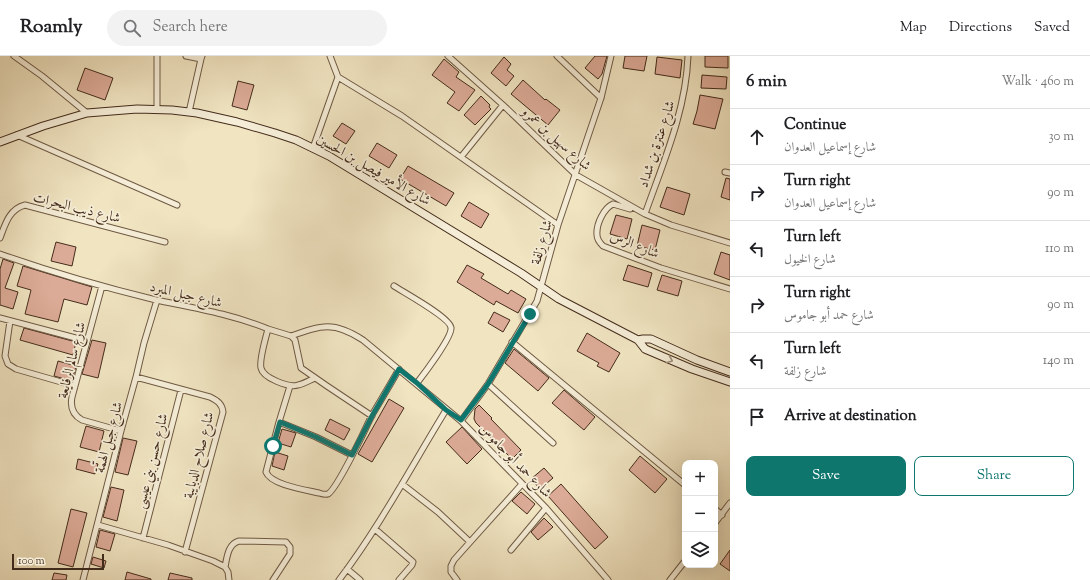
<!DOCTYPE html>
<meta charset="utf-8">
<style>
body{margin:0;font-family:"Sorts Mill Goudy",Amiri,serif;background:#f2f2f2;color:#202124}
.controls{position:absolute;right:12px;bottom:12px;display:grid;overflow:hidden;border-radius:8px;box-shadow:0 4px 16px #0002}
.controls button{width:36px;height:36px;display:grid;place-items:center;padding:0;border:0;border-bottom:1px solid #e0e0e0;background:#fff;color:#202124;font:20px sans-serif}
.scale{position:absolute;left:12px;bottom:10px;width:92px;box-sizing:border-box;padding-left:4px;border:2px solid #442c1b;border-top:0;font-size:11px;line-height:14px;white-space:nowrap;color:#442c1b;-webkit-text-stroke:3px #f5edd7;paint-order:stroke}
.stop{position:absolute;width:12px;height:12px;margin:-9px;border:3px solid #0f766e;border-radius:50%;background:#fff}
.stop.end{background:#0f766e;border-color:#fff;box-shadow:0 1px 4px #0008}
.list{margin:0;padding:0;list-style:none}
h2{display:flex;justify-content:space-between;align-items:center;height:52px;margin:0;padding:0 16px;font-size:17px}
h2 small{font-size:13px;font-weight:400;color:#757577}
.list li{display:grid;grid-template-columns:26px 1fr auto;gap:12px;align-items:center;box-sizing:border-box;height:56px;padding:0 16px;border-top:1px solid #e0e0e0}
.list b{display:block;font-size:15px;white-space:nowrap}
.list p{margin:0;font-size:13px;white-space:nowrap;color:#757577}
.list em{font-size:13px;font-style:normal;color:#757577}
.actions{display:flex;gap:8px;padding:12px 16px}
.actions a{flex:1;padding:9px 0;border:1px solid #0f766e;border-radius:8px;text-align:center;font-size:14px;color:#0f766e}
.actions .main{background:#0f766e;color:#fff}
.icon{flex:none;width:22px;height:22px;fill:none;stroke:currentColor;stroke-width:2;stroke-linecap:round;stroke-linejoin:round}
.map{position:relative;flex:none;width:730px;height:524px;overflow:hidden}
header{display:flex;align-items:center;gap:24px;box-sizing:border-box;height:56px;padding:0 20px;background:#fff;border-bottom:1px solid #e0e0e0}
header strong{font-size:19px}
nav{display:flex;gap:22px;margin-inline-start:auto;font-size:14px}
.search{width:280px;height:36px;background:#f2f2f2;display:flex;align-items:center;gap:10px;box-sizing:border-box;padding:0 14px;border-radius:22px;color:#757577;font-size:15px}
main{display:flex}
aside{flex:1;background:#fff}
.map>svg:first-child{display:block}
</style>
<header>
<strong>Roamly</strong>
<div class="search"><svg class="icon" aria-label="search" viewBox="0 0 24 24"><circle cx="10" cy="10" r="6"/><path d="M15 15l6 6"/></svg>Search here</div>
<nav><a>Map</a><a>Directions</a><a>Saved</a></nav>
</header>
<main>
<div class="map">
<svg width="730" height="524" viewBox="0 0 730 524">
<rect width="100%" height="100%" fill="#f0e4c1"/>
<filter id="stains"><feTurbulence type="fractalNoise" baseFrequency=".005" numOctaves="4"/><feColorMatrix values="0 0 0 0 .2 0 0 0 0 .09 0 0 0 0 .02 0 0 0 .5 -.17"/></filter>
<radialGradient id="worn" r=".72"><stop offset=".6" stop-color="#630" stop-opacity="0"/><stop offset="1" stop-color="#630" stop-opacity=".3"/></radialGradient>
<path fill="#dcab97" stroke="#442c1b" d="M 595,0 L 607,0 L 602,18 L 598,23 L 585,12 Z
M 625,0 L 647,0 L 644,15 L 623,12 Z
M 705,0 L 728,0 L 728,12 L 705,11 Z
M 504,1 L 511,8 L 507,14 L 514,20 L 506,30 L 491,17 Z
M 657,1 L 682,4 L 680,22 L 655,18 Z
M 444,3 L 459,16 L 456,21 L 475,34 L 459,55 L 447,47 L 455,36 L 432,19 Z
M 85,12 L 113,22 L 105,44 L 77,34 Z
M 702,19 L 727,21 L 726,33 L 701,32 Z
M 523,24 L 545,44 L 546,43 L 560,54 L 548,69 L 511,38 Z
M 238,25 L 254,29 L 247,54 L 232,50 Z
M 700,39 L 723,43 L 715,73 L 693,68 L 697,55 Z
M 481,40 L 490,49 L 489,51 L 491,53 L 475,69 L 464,59 Z
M 342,67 L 355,75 L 346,88 L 333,80 Z
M 377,87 L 397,99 L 389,112 L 369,100 Z
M 408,110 L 454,137 L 446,150 L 400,123 Z
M 726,122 L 730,123 L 730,144 L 721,141 Z
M 667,131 L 690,138 L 684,159 L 660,151 Z
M 469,146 L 489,158 L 481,172 L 461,160 Z
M 616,159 L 632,163 L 627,183 L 610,178 Z
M 642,169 L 660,174 L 655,194 L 637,190 Z
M 56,186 L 76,191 L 72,210 L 51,205 Z
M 721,196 L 730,199 L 730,224 L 714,218 Z
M 3,203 L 14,207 L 5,232 L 18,236 L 13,253 L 0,249 L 0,213 Z
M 467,209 L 484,218 L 481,222 L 508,238 L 511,234 L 526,243 L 518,257 L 496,245 L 494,249 L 457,226 Z
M 628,209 L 652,217 L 648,231 L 623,224 Z
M 23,210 L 92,231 L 87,249 L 64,243 L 58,266 L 25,258 L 31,234 L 17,230 Z
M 662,219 L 682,225 L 678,240 L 657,234 Z
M 494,256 L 510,264 L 503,276 L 488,267 Z
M 24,272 L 76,286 L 73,299 L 20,284 Z
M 587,277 L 620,297 L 609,316 L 597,310 L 599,307 L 577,295 Z
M 92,284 L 106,287 L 98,322 L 82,318 Z
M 514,293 L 549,322 L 538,335 L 505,307 Z
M 58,305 L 76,310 L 72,325 L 54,320 Z
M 564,334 L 595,361 L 584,374 L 552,347 Z
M 389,343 L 404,352 L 372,406 L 358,398 Z
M 479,349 L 492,362 L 491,363 L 521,394 L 512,403 L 476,367 L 474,363 L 475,353 Z
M 330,363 L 350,373 L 344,384 L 325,374 Z
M 86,370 L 104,375 L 99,396 L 80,391 Z
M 462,371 L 482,393 L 467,408 L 446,386 Z
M 282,373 L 296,377 L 291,391 L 278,387 Z
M 123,382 L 137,385 L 128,419 L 115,416 Z
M 275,396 L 288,400 L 284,414 L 272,410 Z
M 640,400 L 667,423 L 655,437 L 629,414 Z
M 78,403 L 98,408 L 95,418 L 76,413 Z
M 544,412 L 553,422 L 540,433 L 531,423 Z
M 561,428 L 608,481 L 595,493 L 548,440 Z
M 111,431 L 124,434 L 117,465 L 103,461 Z
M 521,436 L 535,448 L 527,458 L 512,445 Z
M 71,453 L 87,457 L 73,511 L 58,507 Z
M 544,462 L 553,471 L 538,484 L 531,476 Z
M 100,474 L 115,478 L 110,495 L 96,491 Z
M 730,494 L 730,515 L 720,508 Z
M 93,501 L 106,505 L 104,512 L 91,508 Z
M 127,516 L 151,523 L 151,524 L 125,524 Z
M 54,517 L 67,519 L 66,524 L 52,524 Z
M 170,517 L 192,522 L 192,524 L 168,524 Z"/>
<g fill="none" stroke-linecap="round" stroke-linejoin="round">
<g stroke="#6f5a44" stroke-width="7">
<path id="street" d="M 14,0 L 42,20 L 87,57
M 157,0 L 157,53
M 186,0 L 201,3 L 202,0
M 448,0 L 503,49 L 576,119 L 645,158 L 671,169 L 730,187
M 557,0 L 601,42
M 338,21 L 402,60 L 558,169
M 189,56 L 201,3
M 17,79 L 177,149
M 313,92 L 338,21 L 330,0
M 461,101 L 503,49
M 725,116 L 730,117
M 630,153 L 613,148 C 604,152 596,168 597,179 C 597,183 600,187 603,190 L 661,212 L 730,233
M 645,158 C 663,107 686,55 688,0
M 0,182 C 5,169 9,153 25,149 L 165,186
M 0,198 C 51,216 103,231 156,244 C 194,252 232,258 268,273 C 266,281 259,304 261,312 C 263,322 289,332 298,329 C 304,328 310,324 315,322
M 102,230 L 72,341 C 70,351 73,359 82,364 L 121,375
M 394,230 C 403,236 451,262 451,272 C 452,281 424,318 417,327
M 0,262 L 87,285
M 10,265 L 5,300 L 8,308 L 16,313 L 75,330
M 268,273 L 291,280 L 295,284 L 301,312 L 327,330 L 372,360
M 291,280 C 322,269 334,265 363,284 L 461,365 L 546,452 L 608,524
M 512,286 L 685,429
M 136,321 L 210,341 C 218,345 222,348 223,356 L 185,496
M 488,328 L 553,387
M 461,365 L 488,328 L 537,245 L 558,169 L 601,42 L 611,0
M 279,366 L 290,330
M 352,399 L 316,381 L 279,366 L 266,416 C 271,429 306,434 319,437 C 322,438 325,439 328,438 C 337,433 366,372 372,359 C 381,344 390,329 399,313
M 402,428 L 438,456 L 470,486
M 715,453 L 722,459
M 715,467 L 730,447
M 98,469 L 168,489 L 213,505 L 225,511 L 228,516 L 229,524
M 375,473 L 413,506 L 412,509 L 399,524
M 143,482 L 181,334
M 511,494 L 546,452
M 225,511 C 227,501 228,488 239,485 L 286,486 L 290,491 L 290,498 L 273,524
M 347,513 L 360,524
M 83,524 L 121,375 L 136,321 L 144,287 L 157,244
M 339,524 C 380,470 411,411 446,354
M 457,524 L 451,516 L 451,510 L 454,504 L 522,428
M 670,524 L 685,505"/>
</g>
<g stroke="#442c1b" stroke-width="9">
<path id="secondary" d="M 0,86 L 43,70 L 87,57 L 137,53 L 172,54 L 197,57 L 237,66 L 275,77 L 296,84 L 329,100 L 521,217 L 559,243 L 638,284 L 645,293 L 692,313 L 730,326
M 638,284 L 643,283 L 651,283 L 697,304 L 730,316"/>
</g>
<use href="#street" stroke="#f5edd7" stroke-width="5"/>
<use href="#secondary" stroke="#f5edd7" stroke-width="7"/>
</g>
<defs><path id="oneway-chevron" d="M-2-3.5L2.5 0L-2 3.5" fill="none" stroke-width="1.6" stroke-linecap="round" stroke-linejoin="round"/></defs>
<use stroke="#9c8c79" href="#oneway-chevron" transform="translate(670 304) rotate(23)"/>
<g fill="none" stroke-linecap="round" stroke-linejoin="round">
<path stroke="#0f766e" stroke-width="5" d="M 273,390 L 280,366 L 316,381 L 352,399 L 372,360 L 399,313 L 417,327 L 446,354 L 461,364 L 488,328 L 530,258"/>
</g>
<g text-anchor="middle" stroke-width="3.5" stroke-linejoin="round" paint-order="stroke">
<g font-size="14" fill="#442c1b" stroke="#f5edd7">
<text transform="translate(557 82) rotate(42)" y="5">شارع سهيل بن عمرو</text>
<text transform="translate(656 88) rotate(-72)" y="5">شارع عنترة بن شداد</text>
<text transform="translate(374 113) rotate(30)" y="5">شارع الأمير فيصل بن الحسين</text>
<text transform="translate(77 151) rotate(14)" y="5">شارع ذيب البحرات</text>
<text transform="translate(541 186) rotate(-74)" y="5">شارع زلفة</text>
<text transform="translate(635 188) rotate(22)" y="5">شارع الرس</text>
<text transform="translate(186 238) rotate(13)" y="5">شارع جبل المبرد</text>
<text transform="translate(71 304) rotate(-76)" y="5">شارع سالم الرفايعة</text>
<text transform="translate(108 381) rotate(-75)" y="5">شارع جبل الهمّة</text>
<text transform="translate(198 399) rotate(-76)" y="5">شارع صلاح الدبايبة</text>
<text transform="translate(516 404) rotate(46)" y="5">شارع حمد أبو جاموس</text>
<text transform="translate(151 405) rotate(-76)" y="5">شارع حسن بني عيسى</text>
</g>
</g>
<rect width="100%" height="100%" filter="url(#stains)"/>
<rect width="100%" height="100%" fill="url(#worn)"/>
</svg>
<div class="controls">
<button>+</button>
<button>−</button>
<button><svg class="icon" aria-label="layers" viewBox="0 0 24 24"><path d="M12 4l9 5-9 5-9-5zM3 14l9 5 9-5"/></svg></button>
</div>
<div class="scale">100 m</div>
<div class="stop" style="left:273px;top:390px"></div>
<div class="stop end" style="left:530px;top:258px"></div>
</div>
<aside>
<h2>6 min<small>Walk · 460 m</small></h2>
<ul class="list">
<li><svg class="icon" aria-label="ahead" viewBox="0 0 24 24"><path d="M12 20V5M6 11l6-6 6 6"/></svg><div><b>Continue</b><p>شارع إسماعيل العدوان</p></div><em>30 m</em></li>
<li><svg class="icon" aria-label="right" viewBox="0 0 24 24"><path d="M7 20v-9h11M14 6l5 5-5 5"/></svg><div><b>Turn right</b><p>شارع إسماعيل العدوان</p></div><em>90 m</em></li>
<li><svg class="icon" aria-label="left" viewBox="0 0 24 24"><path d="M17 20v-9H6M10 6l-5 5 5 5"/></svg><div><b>Turn left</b><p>شارع الخيول</p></div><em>110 m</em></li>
<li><svg class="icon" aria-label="right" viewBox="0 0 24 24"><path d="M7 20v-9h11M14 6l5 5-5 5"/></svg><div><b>Turn right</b><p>شارع حمد أبو جاموس</p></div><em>90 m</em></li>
<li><svg class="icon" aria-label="left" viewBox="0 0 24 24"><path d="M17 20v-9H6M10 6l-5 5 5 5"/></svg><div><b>Turn left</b><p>شارع زلفة</p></div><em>140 m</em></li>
<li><svg class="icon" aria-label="arrive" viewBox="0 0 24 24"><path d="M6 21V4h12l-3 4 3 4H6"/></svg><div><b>Arrive at destination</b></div></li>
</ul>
<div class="actions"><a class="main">Save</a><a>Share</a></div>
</aside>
</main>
